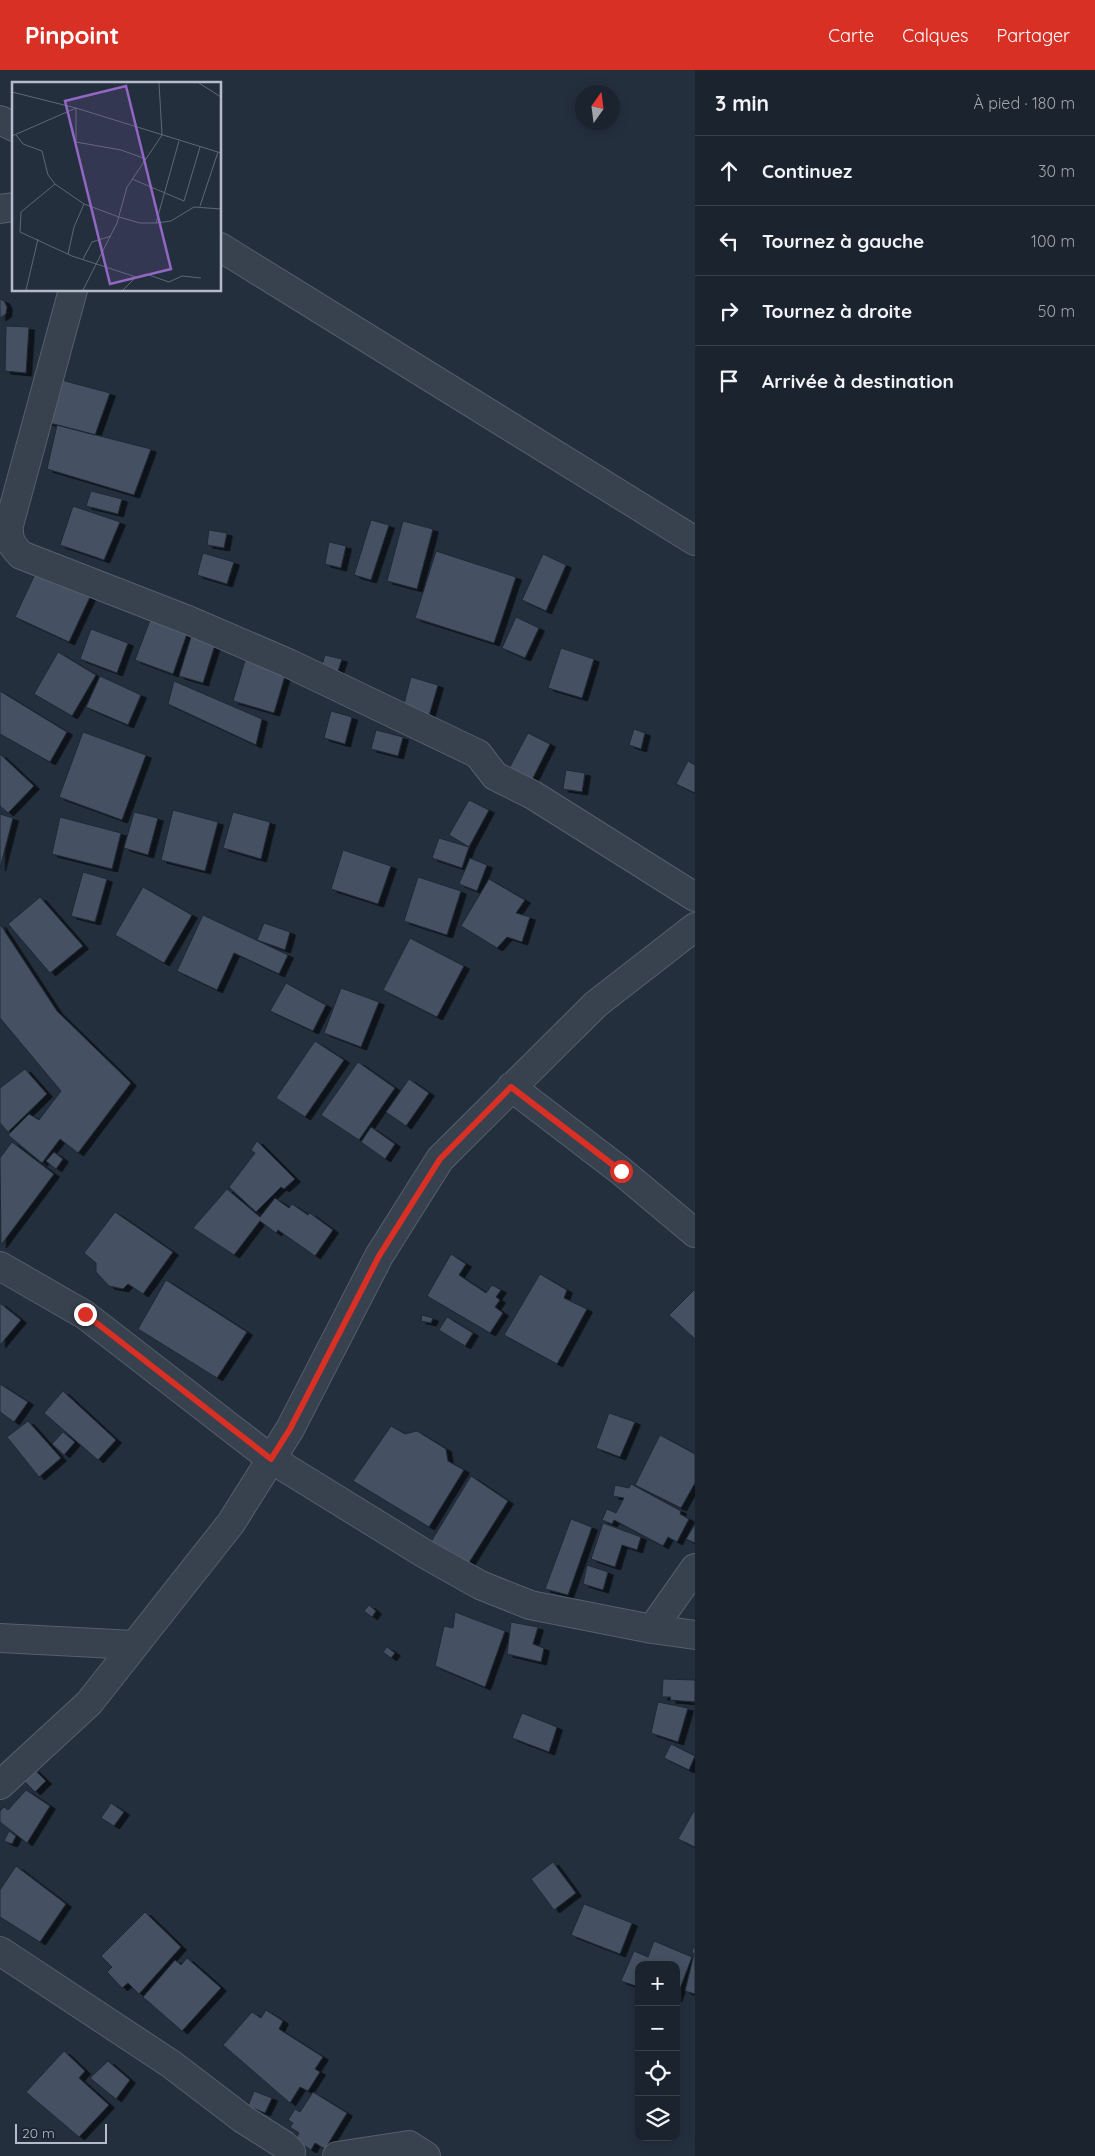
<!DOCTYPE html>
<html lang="fr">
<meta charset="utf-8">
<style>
body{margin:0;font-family:Quicksand,sans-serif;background:#282f3a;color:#f1f3f6}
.controls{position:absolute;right:15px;bottom:15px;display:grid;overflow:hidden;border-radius:10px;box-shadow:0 2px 12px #0003}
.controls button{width:45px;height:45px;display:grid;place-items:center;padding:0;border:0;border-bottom:1px solid #39404a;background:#1b232e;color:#f1f3f6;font:25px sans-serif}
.compass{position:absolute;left:575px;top:15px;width:45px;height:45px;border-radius:50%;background:#1b232e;box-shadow:0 2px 12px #0003;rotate:14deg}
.scale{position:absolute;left:15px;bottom:12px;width:92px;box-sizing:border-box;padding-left:5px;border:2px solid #b4bcc9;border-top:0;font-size:14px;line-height:18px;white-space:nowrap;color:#b4bcc9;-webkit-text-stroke:4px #1d2633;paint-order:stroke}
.stop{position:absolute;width:15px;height:15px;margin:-11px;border:4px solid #d93025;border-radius:50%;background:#fff}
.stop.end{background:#d93025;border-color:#fff;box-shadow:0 1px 5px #0008}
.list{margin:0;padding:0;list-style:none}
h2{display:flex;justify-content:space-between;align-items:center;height:65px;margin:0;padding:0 20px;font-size:21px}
h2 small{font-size:16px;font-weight:400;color:#a0a4aa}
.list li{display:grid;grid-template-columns:32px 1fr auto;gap:15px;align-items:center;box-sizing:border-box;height:70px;padding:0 20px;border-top:1px solid #39404a}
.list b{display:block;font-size:19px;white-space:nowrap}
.list em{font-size:16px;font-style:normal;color:#a0a4aa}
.icon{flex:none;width:28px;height:28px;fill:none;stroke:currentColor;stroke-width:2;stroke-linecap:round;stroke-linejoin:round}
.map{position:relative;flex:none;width:695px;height:2086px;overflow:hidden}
header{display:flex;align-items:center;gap:30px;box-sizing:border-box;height:70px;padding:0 25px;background:#d93025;color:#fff}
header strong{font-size:24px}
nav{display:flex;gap:28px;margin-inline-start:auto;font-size:18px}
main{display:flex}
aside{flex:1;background:#1b232e}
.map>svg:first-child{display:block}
</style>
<header>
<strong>Pinpoint</strong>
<nav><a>Carte</a><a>Calques</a><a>Partager</a></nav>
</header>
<main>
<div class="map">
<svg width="695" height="2086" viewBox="0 0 695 2086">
<defs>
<filter id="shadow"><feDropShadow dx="5.5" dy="3" stdDeviation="0" flood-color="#0009"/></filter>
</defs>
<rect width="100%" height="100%" fill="#242f3e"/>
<path fill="#455162" stroke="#1f2835" filter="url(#shadow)" d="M 0,229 L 4,231 L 7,237 L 6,244 L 0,248 Z
M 6,256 L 29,257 L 26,303 L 5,301 Z
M 54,308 L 110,323 L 95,365 L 42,351 Z
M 57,355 L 151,379 L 134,425 L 47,399 Z
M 91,421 L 122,429 L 118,444 L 86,436 Z
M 73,436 L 120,452 L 104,490 L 60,475 Z
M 371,450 L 389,455 L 371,510 L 354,505 Z
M 403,451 L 433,459 L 417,519 L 387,511 Z
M 209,460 L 227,463 L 224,478 L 207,475 Z
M 329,472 L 346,476 L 341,498 L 325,494 Z
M 436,481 L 516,507 L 494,573 L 415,548 Z
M 203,483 L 234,492 L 227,514 L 197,505 Z
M 543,484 L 566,495 L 546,541 L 522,530 Z
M 36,502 L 90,527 L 69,572 L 15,547 Z
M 152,545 L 189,558 L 173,604 L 135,590 Z
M 516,547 L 539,558 L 525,588 L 502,578 Z
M 91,559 L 128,573 L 117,603 L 80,589 Z
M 191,567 L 215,575 L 203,613 L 179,606 Z
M 561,578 L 594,589 L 582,628 L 548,618 Z
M 58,582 L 96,605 L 72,646 L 34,624 Z
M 325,585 L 342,589 L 336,607 L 320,602 Z
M 246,587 L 287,599 L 274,643 L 233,631 Z
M 100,606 L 141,625 L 128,655 L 86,637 Z
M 411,607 L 438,615 L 429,646 L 403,638 Z
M 174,611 L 262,649 L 256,675 L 168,634 Z
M 0,621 L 67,662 L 50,692 L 0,664 Z
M 331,641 L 352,647 L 345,674 L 324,668 Z
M 634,659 L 645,663 L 641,679 L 629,675 Z
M 376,660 L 403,667 L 398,686 L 371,679 Z
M 83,662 L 146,685 L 122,750 L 59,727 Z
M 528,663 L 550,674 L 528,718 L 505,706 Z
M 0,684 L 34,716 L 8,743 L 0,736 Z
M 688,691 L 695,695 L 695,723 L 676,714 Z
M 566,700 L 585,703 L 582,722 L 563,719 Z
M 469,730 L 489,740 L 469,777 L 449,765 Z
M 173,740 L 218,752 L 205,801 L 161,790 Z
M 134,742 L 158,748 L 148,785 L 124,778 Z
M 233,742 L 270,752 L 261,789 L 223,778 Z
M 0,744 L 13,748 L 0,798 Z
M 60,747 L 121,763 L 112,799 L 52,784 Z
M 439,768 L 469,777 L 462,798 L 432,788 Z
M 343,780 L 391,796 L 378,834 L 331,819 Z
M 470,788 L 487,795 L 477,821 L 459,814 Z
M 83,802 L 107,809 L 95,852 L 71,846 Z
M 418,807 L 461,821 L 447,865 L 404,851 Z
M 489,809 L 525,830 L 516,843 L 530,847 L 522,872 L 507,867 L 497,878 L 461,856 Z
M 143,817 L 192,845 L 164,893 L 115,865 Z
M 40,827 L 83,876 L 50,903 L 8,854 Z
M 203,845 L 288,885 L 279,904 L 234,883 L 217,920 L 177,901 Z
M 264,853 L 290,862 L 285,880 L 257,870 Z
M 0,854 L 57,941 L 131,1013 L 78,1083 L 60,1069 L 42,1093 L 8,1065 L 29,1044 L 39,1050 L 61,1021 L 0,948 Z
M 410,868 L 464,896 L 437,947 L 383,920 Z
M 286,913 L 326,935 L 313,961 L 270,941 Z
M 341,918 L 379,932 L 361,977 L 324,963 Z
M 315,971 L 344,990 L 305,1047 L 276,1028 Z
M 358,992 L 395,1018 L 359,1070 L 321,1045 Z
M 25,999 L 47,1024 L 8,1062 L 0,1053 L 0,1018 Z
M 409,1009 L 429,1023 L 406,1056 L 386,1042 Z
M 371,1057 L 395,1074 L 385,1089 L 361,1072 Z
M 257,1071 L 295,1109 L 284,1119 L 281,1117 L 256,1142 L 229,1117 L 255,1083 L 251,1080 Z
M 12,1072 L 54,1104 L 1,1175 L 0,1088 Z
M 54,1082 L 63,1089 L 56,1099 L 46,1091 Z
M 227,1119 L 260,1147 L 275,1128 L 289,1138 L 292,1134 L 308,1145 L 310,1143 L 333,1160 L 315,1186 L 278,1160 L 276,1163 L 260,1151 L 234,1185 L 193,1158 Z
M 115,1142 L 173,1182 L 143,1224 L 128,1214 L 123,1219 L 109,1216 L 96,1202 L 96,1193 L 84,1183 Z
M 451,1184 L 466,1194 L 459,1205 L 486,1223 L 492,1215 L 501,1220 L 496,1227 L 500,1230 L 495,1237 L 503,1243 L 490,1263 L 427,1226 Z
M 540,1204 L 567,1220 L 564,1228 L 587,1239 L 557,1294 L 504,1265 Z
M 166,1210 L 247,1262 L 217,1308 L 138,1259 Z
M 695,1219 L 695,1269 L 669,1245 Z
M 0,1233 L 21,1250 L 0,1275 Z
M 422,1245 L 433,1248 L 431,1253 L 421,1251 Z
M 447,1247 L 473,1263 L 465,1276 L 439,1260 Z
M 0,1314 L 28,1332 L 14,1352 L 0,1342 Z
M 63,1321 L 116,1370 L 98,1390 L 44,1343 Z
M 609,1343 L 635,1352 L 620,1387 L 596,1378 Z
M 28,1351 L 61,1388 L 39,1407 L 7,1367 Z
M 391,1356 L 405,1364 L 417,1361 L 446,1379 L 448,1391 L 464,1400 L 429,1457 L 353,1411 Z
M 63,1362 L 75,1372 L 64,1385 L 52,1374 Z
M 660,1365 L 695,1384 L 695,1413 L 681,1438 L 635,1415 Z
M 471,1406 L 508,1431 L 465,1499 L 429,1475 Z
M 631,1414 L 681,1441 L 680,1444 L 689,1449 L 677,1472 L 668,1467 L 663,1476 L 614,1450 L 612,1454 L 602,1450 L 607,1439 L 616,1443 L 624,1428 L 613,1426 L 615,1415 L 629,1418 Z
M 571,1449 L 592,1457 L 568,1525 L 545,1519 Z
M 603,1453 L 641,1467 L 637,1480 L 622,1475 L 615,1497 L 591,1489 Z
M 695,1454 L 695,1473 L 686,1469 Z
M 587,1495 L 608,1502 L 603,1520 L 583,1514 Z
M 369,1535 L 376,1541 L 372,1547 L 364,1541 Z
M 455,1542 L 505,1561 L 485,1617 L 435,1596 L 444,1556 L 453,1558 Z
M 511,1552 L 538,1557 L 533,1574 L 544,1578 L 541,1592 L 507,1584 Z
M 387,1577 L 395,1583 L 391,1588 L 383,1582 Z
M 663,1609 L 695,1610 L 695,1632 L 670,1630 L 671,1627 L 662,1627 Z
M 658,1632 L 688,1638 L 678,1672 L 651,1663 Z
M 522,1643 L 557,1657 L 549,1682 L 512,1668 Z
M 671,1674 L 695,1686 L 689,1700 L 664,1688 Z
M 34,1699 L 46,1711 L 35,1722 L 23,1710 Z
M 26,1720 L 50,1736 L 27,1773 L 0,1752 L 0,1741 L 4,1737 L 8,1740 Z
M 111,1733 L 124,1742 L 114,1756 L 101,1748 Z
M 694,1741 L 695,1741 L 695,1777 L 678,1769 Z
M 9,1761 L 16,1766 L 12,1774 L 4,1771 Z
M 553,1792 L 576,1823 L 554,1840 L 531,1809 Z
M 16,1796 L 66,1834 L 40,1872 L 0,1847 L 0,1820 Z
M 584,1834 L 632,1853 L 620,1884 L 571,1865 Z
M 145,1842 L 181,1877 L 139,1924 L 128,1913 L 122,1918 L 107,1902 L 112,1897 L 101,1886 Z
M 654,1871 L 692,1887 L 676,1929 L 676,1895 L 639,1895 L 639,1917 L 621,1911 L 634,1881 L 648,1887 Z
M 693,1877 L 695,1878 L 695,1924 L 685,1921 L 694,1884 L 692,1882 Z
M 187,1888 L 221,1918 L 182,1961 L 143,1927 L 175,1890 L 181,1895 Z
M 266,1940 L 283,1951 L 279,1959 L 323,1987 L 315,1999 L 320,2002 L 308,2021 L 300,2017 L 290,2033 L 223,1975 L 252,1942 L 261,1948 Z
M 64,1981 L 85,2001 L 79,2008 L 109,2035 L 79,2067 L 26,2022 Z
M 108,1991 L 130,2010 L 116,2029 L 90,2008 Z
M 254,2021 L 272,2028 L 265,2043 L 248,2036 Z
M 313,2022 L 347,2043 L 325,2079 L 315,2073 L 311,2080 L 295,2070 L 299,2063 L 290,2057 L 293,2053 L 288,2050 L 295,2039 L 300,2042 Z"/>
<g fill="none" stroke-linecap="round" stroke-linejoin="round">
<g stroke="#565f6c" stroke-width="30">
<path id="minor" d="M 0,139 L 14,137
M 73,220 L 9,455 C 8,469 11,475 21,485 L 188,550 L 288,593 L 478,684 L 495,706 L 533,725 L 695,827
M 511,1017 L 621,1101 L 695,1163
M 0,1196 L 85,1245 L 271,1389 L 425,1484 L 480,1515 L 530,1535 L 652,1559 L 695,1565
M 652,1559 L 695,1498
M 0,1568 L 134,1575
M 0,1715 L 89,1633 L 231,1453 L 290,1359 L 379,1186 L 440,1089 L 596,934 L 695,857
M 0,1881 L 171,1994 L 243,2049 L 284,2075 L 291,2082 L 290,2086
M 337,2086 L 409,2075 L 426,2086"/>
</g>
<g stroke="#565f6c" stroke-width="30">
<path id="tertiary" d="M 0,50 L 14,57
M 220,177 L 695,471"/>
</g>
<use href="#minor" stroke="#38414e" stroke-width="28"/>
<use href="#tertiary" stroke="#38414e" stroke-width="28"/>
</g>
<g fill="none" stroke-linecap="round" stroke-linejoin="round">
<path stroke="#d93025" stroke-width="6" d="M 85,1244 L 271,1389 L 290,1359 L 379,1186 L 440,1089 L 511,1017 L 621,1101"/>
</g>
<g transform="translate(12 12)">
<rect width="209" height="209" fill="#242f3e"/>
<path fill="none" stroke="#5e6776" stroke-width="1" d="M 187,1 L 209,15M 0,10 L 64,26 L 209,71M 64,26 L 64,60 L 109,68 L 134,77M 4,53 L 11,62 L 30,69 L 36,93 L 43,102 L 72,122 L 107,135 L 128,141 L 144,141 L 159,139 L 182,125 L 209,127M 0,54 L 64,26M 120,97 L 172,119 L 188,65M 43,102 L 9,130 L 8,150 L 60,174 L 124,195 L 111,208M 188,124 L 206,70M 144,141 L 167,59M 56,172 L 62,145 L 72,122M 71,177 L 80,160 L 99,154M 124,196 L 134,192 L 157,200 L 170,194 L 189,196M 14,208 L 26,157M 71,208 L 105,141 L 115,105 L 150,53 L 147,1"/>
<path fill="#9266c3" fill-opacity="0.15" stroke="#9266c3" stroke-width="2.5" d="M 114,4 L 159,187 L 98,202 L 53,19 Z"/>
<rect width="209" height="209" fill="none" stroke="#b4bcc9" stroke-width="2.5"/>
</g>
</svg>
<div class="controls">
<button>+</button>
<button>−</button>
<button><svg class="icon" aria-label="locate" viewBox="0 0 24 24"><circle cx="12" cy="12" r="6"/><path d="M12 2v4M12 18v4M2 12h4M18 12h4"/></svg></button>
<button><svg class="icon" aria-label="layers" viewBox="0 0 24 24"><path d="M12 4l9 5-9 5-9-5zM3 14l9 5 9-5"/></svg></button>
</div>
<svg class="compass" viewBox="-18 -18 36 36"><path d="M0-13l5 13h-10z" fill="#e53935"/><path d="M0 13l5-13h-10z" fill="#a0a4aa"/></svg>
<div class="scale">20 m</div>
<div class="stop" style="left:621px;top:1101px"></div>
<div class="stop end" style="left:85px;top:1244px"></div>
</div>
<aside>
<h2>3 min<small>À pied · 180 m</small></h2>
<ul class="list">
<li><svg class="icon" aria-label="ahead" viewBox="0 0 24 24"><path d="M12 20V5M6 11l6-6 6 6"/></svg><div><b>Continuez</b></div><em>30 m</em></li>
<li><svg class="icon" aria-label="left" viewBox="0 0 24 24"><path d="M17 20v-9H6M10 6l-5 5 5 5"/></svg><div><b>Tournez à gauche</b></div><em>100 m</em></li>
<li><svg class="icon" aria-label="right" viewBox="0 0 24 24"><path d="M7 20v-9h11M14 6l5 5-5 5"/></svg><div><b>Tournez à droite</b></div><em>50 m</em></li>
<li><svg class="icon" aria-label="arrive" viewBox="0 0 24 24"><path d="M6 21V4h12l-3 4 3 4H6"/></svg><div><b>Arrivée à destination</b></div></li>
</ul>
</aside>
</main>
